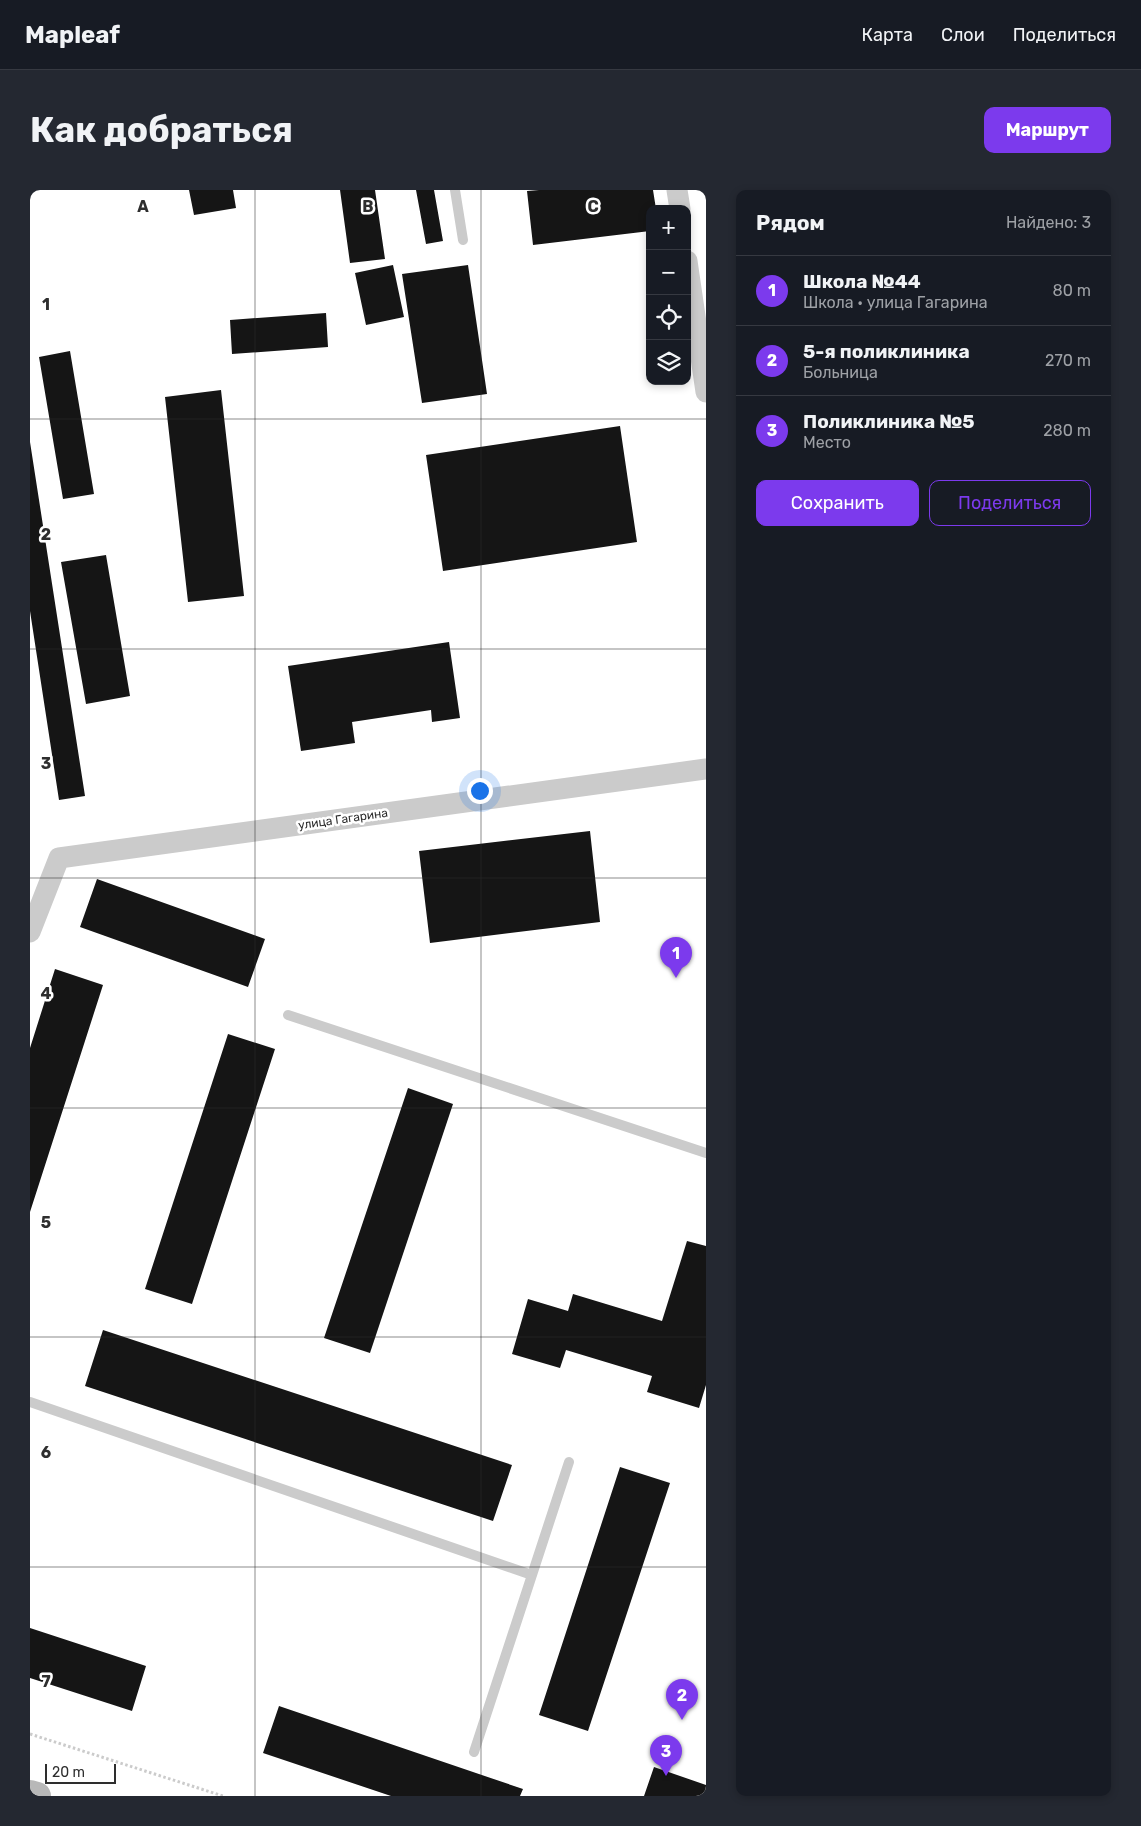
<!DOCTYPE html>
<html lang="ru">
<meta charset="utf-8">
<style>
body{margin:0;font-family:Rubik,sans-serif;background:#242831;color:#f1f3f6}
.controls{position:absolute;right:15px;top:15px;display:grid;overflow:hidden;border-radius:10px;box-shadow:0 2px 8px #0003}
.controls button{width:45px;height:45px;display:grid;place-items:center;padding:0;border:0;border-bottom:1px solid #363941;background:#171b24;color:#f1f3f6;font:25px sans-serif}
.scale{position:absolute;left:15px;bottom:12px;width:71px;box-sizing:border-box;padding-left:5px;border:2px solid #2e2e2e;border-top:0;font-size:14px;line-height:18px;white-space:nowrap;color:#2e2e2e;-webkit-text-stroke:4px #fff;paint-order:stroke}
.you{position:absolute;left:449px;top:600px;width:18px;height:18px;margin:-12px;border:4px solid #fff;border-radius:50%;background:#1a73e8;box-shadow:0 0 0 8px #1a73e833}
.badge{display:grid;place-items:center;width:32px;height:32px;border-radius:50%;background:#7c3aed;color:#fff;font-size:16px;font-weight:700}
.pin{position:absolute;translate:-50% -41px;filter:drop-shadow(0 1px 2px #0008)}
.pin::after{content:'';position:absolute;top:26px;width:18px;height:15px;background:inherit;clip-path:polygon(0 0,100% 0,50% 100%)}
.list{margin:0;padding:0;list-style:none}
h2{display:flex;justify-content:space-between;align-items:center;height:65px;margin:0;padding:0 20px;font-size:21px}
h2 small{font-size:16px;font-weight:400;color:#9ea1a6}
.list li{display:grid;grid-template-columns:32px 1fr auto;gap:15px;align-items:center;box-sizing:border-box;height:70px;padding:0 20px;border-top:1px solid #363941}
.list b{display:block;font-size:19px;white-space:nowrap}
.list p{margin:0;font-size:16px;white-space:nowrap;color:#9ea1a6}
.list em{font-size:16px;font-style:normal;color:#9ea1a6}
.actions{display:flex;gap:10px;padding:15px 20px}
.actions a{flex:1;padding:11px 0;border:1px solid #7c3aed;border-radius:10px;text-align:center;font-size:18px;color:#7c3aed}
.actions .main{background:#7c3aed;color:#fff}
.icon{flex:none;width:28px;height:28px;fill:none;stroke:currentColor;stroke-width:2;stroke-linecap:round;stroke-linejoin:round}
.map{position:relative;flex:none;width:676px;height:1606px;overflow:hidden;border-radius:10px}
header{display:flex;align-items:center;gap:30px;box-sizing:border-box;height:70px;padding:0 25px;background:#171b24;border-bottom:1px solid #363941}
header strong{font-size:24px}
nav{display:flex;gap:28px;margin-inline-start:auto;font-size:18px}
.intro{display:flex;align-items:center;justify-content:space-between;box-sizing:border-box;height:120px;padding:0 30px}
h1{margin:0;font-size:35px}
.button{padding:12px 22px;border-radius:10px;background:#7c3aed;color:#fff;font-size:18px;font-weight:700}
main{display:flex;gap:30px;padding:0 30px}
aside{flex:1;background:#171b24;border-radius:10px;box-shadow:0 2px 8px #0003}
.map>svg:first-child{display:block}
</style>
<header>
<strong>Mapleaf</strong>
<nav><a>Карта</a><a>Слои</a><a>Поделиться</a></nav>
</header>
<div class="intro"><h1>Как добраться</h1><a class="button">Маршрут</a></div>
<main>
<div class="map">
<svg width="676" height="1606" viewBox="0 0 676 1606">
<rect width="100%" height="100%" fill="#fff"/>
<path fill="#151515" d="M 159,0 L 203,0 L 206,18 L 164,25 Z
M 310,0 L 345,0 L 355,69 L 320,73 Z
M 386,0 L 404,0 L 413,51 L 396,54 Z
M 509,0 L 623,0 L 626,19 L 620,19 L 620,41 L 503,55 L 497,1 Z
M 363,75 L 374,127 L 336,135 L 325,83 Z
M 438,75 L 457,204 L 392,213 L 372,84 Z
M 296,123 L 298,157 L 202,164 L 200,130 Z
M 40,161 L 64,304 L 33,309 L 9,167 Z
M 191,200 L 214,406 L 158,412 L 135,207 Z
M 590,236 L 607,352 L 413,381 L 396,265 Z
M 0,252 L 55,606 L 29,610 L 0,421 Z
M 76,365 L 100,506 L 56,514 L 31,372 Z
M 419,452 L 430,528 L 402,532 L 401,520 L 322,532 L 325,553 L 271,561 L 258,476 Z
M 560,641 L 570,732 L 400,753 L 389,661 Z
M 67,689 L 235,749 L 218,797 L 50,737 Z
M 25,779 L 73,795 L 0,1022 L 0,858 Z
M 198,844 L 245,859 L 162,1114 L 115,1099 Z
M 378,898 L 423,914 L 340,1163 L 294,1148 Z
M 657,1051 L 676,1056 L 676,1195 L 669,1218 L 617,1202 L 622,1186 L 536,1160 L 530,1178 L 482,1164 L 498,1109 L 538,1121 L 543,1104 L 632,1131 Z
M 73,1140 L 482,1275 L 463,1331 L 55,1196 Z
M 590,1277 L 640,1293 L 558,1541 L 509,1525 Z
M 0,1438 L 116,1476 L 102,1521 L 0,1488 Z
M 249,1516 L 493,1599 L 490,1606 L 361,1606 L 233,1563 Z
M 624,1577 L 676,1595 L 676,1606 L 614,1606 Z"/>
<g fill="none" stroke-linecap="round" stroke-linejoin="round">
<path stroke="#cbcbcb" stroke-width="3" stroke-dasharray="2.5 2.5" stroke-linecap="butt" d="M 0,1544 L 193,1606"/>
<path stroke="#cbcbcb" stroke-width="10" d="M 425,0 L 433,50
M 258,825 L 676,963
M 0,1212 L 502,1385
M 444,1562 L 539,1272"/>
<path stroke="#cbcbcb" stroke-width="21" d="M 647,0 L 650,19
M 657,71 L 676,202
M 0,742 L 29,668 L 676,579"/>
<path stroke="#b8b8b8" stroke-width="28" d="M 0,1604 L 7,1606"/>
</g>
<path fill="none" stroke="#2e2e2e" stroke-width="1" stroke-opacity="0.55" d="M 225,0 L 225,1606M 451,0 L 451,1606M 0,229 L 676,229M 0,459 L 676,459M 0,688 L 676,688M 0,918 L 676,918M 0,1147 L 676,1147M 0,1377 L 676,1377"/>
<g text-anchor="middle" stroke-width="5" stroke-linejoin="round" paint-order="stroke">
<g font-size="12" fill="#2e2e2e" stroke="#fff">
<text transform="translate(313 629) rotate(-8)" y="4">улица Гагарина</text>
</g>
</g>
<g font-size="16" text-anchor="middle" font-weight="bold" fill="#2e2e2e" stroke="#fff" stroke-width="5" stroke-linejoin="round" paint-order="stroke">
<text x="113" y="22">A</text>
<text x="338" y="22">B</text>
<text x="563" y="22">C</text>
<text x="16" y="120">1</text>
<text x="16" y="350">2</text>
<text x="16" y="579">3</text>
<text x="16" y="809">4</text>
<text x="16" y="1038">5</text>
<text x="16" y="1268">6</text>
<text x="16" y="1497">7</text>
</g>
</svg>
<div class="controls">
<button>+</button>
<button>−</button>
<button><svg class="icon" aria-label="locate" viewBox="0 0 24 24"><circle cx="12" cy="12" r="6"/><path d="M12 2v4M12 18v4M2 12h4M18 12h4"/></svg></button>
<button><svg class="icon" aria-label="layers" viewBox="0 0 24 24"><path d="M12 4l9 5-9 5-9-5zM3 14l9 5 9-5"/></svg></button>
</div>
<div class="scale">20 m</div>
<div class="you"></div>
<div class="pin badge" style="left:646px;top:788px">1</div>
<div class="pin badge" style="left:652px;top:1530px">2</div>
<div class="pin badge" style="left:636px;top:1586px">3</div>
</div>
<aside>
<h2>Рядом<small>Найдено: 3</small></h2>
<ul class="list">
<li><span class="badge">1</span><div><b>Школа №44</b><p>Школа · улица Гагарина</p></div><em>80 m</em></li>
<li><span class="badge">2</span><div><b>5-я поликлиника</b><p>Больница</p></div><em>270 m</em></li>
<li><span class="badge">3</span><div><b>Поликлиника №5</b><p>Место</p></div><em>280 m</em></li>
</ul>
<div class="actions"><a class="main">Сохранить</a><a>Поделиться</a></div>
</aside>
</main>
